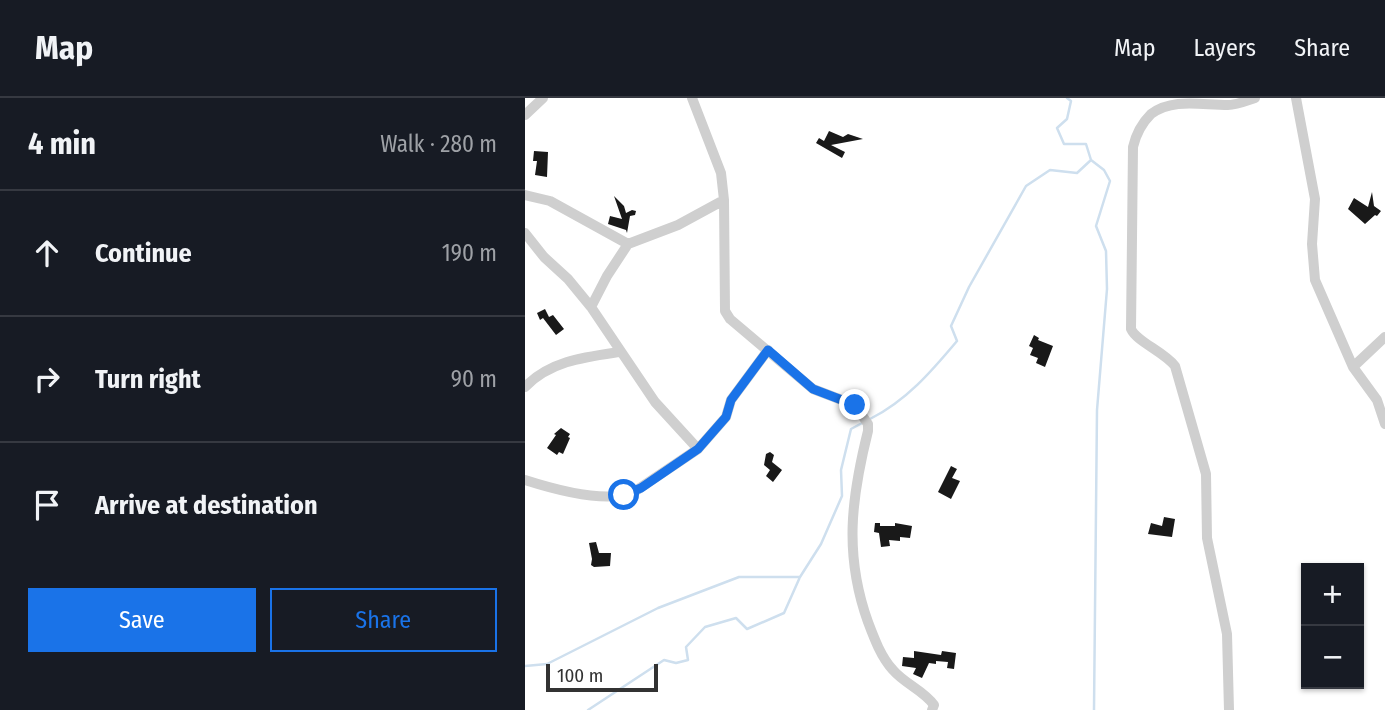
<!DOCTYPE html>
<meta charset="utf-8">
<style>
body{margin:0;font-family:"Fira Sans Condensed",sans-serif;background:#20242c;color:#f1f3f6}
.controls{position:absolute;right:21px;bottom:21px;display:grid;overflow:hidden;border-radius:0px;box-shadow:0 2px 5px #0004}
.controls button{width:63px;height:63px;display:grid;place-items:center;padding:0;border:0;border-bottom:2px solid #363941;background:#171b24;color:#f1f3f6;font:35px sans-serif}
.scale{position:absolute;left:21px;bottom:18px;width:112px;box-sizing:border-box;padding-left:7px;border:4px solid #323232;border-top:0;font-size:19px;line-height:24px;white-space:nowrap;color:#323232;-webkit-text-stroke:5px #fff;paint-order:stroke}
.stop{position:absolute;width:21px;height:21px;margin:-16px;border:5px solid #1a73e8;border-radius:50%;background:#fff}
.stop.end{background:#1a73e8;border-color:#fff;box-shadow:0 2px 7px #0008}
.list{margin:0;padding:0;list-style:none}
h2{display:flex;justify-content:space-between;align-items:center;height:91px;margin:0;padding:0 28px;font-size:30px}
h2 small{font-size:23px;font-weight:400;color:#9ea1a6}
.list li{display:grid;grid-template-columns:46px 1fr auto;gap:21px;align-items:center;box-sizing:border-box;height:126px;padding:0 28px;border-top:2px solid #363941}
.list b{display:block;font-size:26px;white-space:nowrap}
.list em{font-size:23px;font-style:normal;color:#9ea1a6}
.actions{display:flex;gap:14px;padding:21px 28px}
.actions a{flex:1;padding:16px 0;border:2px solid #1a73e8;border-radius:0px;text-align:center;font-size:24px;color:#1a73e8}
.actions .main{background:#1a73e8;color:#fff}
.icon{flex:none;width:38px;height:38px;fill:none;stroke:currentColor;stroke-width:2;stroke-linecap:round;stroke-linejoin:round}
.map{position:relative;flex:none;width:860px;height:612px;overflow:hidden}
header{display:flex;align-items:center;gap:42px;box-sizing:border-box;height:98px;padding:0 35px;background:#171b24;border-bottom:2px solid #363941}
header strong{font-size:33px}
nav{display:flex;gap:38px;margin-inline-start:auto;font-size:24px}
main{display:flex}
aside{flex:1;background:#171b24}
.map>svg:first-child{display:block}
</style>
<header>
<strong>Map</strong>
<nav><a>Map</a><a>Layers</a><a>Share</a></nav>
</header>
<main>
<aside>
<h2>4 min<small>Walk · 280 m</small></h2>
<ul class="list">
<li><svg class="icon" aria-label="ahead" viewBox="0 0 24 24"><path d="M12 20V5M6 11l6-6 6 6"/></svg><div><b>Continue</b></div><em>190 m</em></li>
<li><svg class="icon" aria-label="right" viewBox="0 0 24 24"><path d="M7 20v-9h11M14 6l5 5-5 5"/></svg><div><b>Turn right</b></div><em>90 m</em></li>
<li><svg class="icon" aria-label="arrive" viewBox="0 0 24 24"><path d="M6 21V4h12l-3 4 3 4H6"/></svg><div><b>Arrive at destination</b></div></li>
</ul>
<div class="actions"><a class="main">Save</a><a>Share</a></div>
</aside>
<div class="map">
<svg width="860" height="612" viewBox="0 0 860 612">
<rect width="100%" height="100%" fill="#fff"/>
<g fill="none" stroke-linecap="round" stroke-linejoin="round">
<path stroke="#cedfee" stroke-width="2.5" d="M 566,62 L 579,72 L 585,83 L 571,128 L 581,153 L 582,191 L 572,312 L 569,612
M 345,321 C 381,303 406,274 432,243 L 426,228 L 444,189 L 501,88 L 525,72 L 552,75 L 566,62 L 561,46 L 539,46 L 532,30 L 542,21 L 546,3 L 542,0
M 0,568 L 22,566 L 133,510 L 214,479 L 275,479
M 63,612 L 139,562 L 151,565 L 163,562 L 161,549 L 180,529 L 211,520 L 222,531 L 259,515 L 275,479 L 296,446 L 317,398 L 316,372 L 326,331 L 339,324"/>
</g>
<path fill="#191919" d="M 304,33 L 318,39 L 323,36 L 338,41 L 306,47 L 320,54 L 317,60 L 291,45 L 294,40 L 299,43 Z
M 9,53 L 23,54 L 22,79 L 10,77 L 12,63 L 8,63 Z
M 847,94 L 849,108 L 856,113 L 852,118 L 850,117 L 840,126 L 823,111 L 829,100 L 843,109 Z
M 89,98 L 99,108 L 101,115 L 107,112 L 111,113 L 110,117 L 105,118 L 102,135 L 101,132 L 83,126 L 85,118 L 97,121 Z
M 20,211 L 24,219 L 28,217 L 39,231 L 31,237 L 18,220 L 15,222 L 12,215 Z
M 509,237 L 514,240 L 513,242 L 528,248 L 520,269 L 511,265 L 513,260 L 505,257 L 508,250 L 504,248 Z
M 36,330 L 45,336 L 43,339 L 45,340 L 38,356 L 34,354 L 32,357 L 22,350 L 31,337 L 29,336 Z
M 245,354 L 249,357 L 247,364 L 257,372 L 248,384 L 241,378 L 245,372 L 239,367 L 241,356 Z
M 426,368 L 432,371 L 427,380 L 435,383 L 426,401 L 413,394 Z
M 639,419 L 650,421 L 647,439 L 623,436 L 626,425 L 637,428 Z
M 350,425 L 355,425 L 355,428 L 370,428 L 370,425 L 387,428 L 385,440 L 375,439 L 375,443 L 364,442 L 365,448 L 356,449 L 354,435 L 349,434 Z
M 71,444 L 74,455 L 86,455 L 85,468 L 69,469 L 66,467 L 67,461 L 64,445 Z
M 389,553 L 416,557 L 417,553 L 431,555 L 429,571 L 422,570 L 423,564 L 411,563 L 411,566 L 404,565 L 397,580 L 388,576 L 391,570 L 377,568 L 378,559 L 389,560 Z"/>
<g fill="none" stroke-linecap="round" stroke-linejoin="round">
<path stroke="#cfcfcf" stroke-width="10" d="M 167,0 L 196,75 L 199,102 L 200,213 L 205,221 L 288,291 L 330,307 L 343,326 L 343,333 C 326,401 319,457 343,524 C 349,540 356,559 368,572 C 380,586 398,592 409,607 L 407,612
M 771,0 L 790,101 L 787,146 L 790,182 L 828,269 L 852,302 L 860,326
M 0,17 L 18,0
M 0,97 L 25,103 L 103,146
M 0,135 L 19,159 L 43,181 L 66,209 L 130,304 L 173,351
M 66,209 L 82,178 L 103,146 L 153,127 L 199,102
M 828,269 L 860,239
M 0,289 C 25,263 60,259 94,254
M 0,382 C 28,391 81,406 109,394 L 173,351 L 201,319 L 206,302 L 243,252
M 704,612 L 702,536 L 682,440 L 681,376 L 650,268 C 638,253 612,244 606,231 L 608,49 C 611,36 616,26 626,16 C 648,0 675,7 703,7 C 712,7 721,3 730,0"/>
</g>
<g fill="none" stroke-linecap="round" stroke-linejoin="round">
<path stroke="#1a73e8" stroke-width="9" d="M 99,397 L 116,390 L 173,351 L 201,319 L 206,302 L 243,252 L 288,291 L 330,307"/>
</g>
</svg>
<div class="controls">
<button>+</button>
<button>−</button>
</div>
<div class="scale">100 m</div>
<div class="stop" style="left:99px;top:397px"></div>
<div class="stop end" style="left:330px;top:307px"></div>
</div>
</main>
